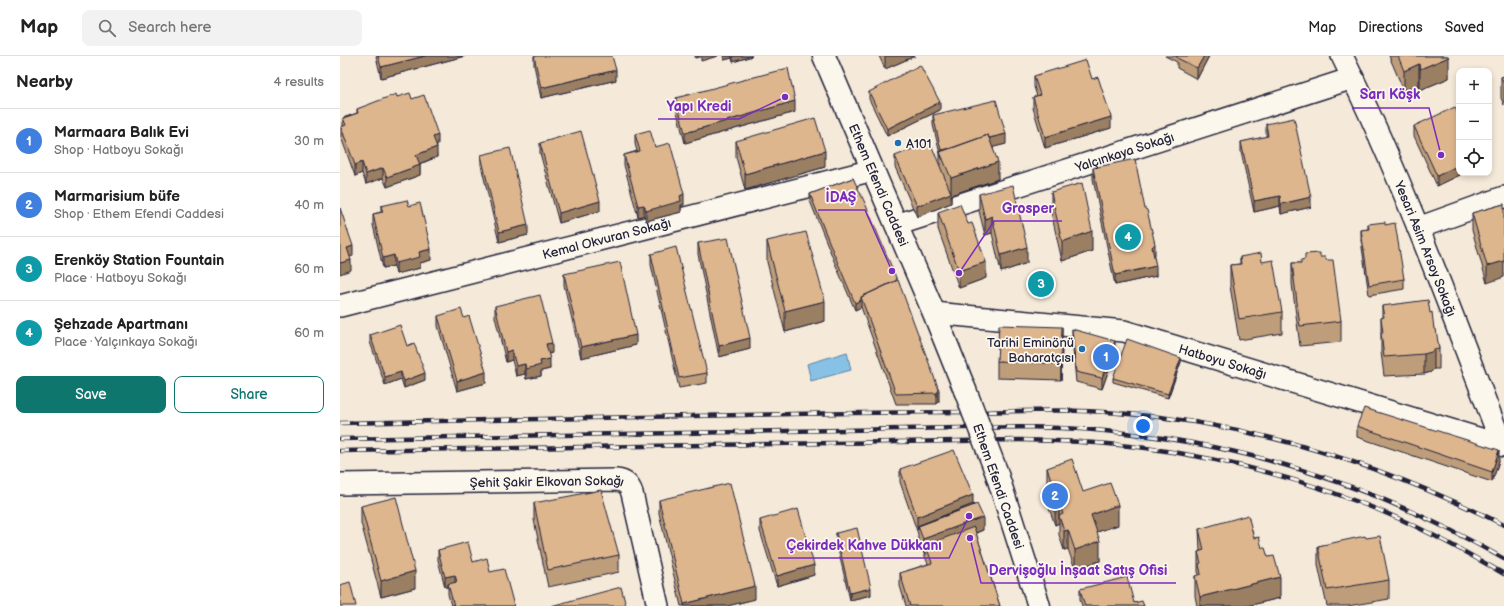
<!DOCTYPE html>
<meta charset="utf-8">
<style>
body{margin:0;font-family:"Balsamiq Sans",sans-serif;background:#f2f2f2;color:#222}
.controls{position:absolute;right:12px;top:12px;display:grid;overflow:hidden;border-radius:8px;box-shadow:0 2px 6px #0003}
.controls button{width:36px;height:36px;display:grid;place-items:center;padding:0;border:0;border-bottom:1px solid #e0e0e0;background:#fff;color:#222;font:20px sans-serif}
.you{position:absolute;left:803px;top:370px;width:14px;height:14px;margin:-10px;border:3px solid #fff;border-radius:50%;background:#1a73e8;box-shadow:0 0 0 6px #1a73e833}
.badge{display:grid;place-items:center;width:26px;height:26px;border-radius:50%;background:#0f766e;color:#fff;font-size:13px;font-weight:700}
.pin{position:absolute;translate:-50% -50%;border:2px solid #fff;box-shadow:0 1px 4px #0006}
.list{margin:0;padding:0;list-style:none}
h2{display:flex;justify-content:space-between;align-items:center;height:52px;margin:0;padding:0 16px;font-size:17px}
h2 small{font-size:13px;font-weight:400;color:#767676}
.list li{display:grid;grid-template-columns:26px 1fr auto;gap:12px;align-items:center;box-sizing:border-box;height:64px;padding:0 16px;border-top:1px solid #e0e0e0}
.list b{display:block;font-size:15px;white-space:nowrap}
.list p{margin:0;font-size:13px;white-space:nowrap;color:#767676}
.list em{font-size:13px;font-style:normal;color:#767676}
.actions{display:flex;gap:8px;padding:12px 16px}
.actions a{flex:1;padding:9px 0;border:1px solid #0f766e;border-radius:8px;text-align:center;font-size:14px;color:#0f766e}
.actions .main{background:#0f766e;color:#fff}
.icon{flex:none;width:22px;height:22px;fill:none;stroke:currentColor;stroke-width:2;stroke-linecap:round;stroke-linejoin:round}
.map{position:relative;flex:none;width:1164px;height:550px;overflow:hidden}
header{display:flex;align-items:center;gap:24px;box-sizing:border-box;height:56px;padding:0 20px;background:#fff;border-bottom:1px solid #e0e0e0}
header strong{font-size:19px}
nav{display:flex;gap:22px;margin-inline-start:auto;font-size:14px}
.search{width:280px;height:36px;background:#f2f2f2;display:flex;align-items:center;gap:10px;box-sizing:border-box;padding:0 14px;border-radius:8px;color:#767676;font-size:15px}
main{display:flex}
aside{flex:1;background:#fff}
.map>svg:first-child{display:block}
</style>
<header>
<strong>Map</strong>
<div class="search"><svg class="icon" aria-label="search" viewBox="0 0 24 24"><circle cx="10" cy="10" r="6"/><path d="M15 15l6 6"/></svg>Search here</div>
<nav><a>Map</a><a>Directions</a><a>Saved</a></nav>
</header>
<main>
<aside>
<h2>Nearby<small>4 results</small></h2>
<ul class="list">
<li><span class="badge" style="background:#3f7fe0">1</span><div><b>Marmaara Balık Evi</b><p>Shop · Hatboyu Sokağı</p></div><em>30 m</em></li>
<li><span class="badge" style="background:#3f7fe0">2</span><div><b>Marmarisium büfe</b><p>Shop · Ethem Efendi Caddesi</p></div><em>40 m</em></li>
<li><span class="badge" style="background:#0f9aa8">3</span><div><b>Erenköy Station Fountain</b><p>Place · Hatboyu Sokağı</p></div><em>60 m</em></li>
<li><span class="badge" style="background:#0f9aa8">4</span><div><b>Şehzade Apartmanı</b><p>Place · Yalçınkaya Sokağı</p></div><em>60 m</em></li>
</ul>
<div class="actions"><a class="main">Save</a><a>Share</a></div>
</aside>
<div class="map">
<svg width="1164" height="550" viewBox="0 0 1164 550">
<rect width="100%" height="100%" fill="#f5ead9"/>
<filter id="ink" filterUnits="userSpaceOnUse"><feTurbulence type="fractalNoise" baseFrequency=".025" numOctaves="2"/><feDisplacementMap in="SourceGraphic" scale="8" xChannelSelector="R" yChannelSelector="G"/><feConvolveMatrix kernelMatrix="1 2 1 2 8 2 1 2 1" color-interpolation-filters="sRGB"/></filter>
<g filter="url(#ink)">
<path fill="#87c1e6" stroke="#5f81a2" d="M 507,296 L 511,314 L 471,325 L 467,308 Z"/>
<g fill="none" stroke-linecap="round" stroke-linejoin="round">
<g stroke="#22223b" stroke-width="24">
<g id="street">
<path id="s1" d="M 1002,0 C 1064,126 1112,258 1162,389"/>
<path id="s2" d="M 556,169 L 1013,22"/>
<path d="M 1078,172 L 1164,141"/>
<path id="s3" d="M 0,250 L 533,114"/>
<path id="s4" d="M 594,257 L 784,275 L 1164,390"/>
<path id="s5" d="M 0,428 L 276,424 C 285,425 289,428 292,437 L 318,550"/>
</g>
</g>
<g stroke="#22223b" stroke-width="25">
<g id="secondary">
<path id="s6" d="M 484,0 L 594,257 L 625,334"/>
<path d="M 656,415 L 699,550"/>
</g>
</g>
<use href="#street" stroke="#fbf7ec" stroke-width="21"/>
<use href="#secondary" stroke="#fbf7ec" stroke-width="22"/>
<g stroke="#22223b" stroke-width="4.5">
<path id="rail" d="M 0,367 C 151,364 301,361 452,358 C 513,357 574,356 636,356 C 683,355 731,353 778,357 C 914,367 1043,409 1164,469
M 0,383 L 620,372 C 669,371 717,370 765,375 C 909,388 1039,431 1164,503
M 0,395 L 679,384 C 721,385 764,386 806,392 C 894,404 981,428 1062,464 C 1097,480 1131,499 1164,518"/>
</g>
<use href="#rail" stroke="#fbf7ec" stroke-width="3" stroke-dasharray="9" stroke-linecap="butt"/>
<g stroke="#22223b" stroke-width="25" stroke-linecap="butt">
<path id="secondary-bridge" d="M 625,334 L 656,415"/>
</g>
<use href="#secondary-bridge" stroke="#fbf7ec" stroke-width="22"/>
</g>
<path fill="#be9d7a" stroke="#22223b" d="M 36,0 L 125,0 L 41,22 Z
M 194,0 L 276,24 L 201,42 L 194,9 Z
M 383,0 L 412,0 L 393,6 L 392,2 L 384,4 Z
M 539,0 L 575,0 L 545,13 Z
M 825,0 L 869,0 L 857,23 L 837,12 L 837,6 Z
M 1049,0 L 1108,0 L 1109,22 L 1080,34 L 1079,29 L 1064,35 Z
M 694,20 L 771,72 L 705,92 L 693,52 L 693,41 L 697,40 L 694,31 Z
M 1164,20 L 1164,49 L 1161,42 L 1161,21 Z
M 529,36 L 600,54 L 547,80 L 529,43 Z
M 57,41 L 72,43 L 98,89 L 96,90 L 97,101 L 80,108 L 80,119 L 47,131 L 43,122 L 26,128 L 22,117 L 15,120 L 1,81 L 1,71 L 3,70 L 3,62 L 17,57 L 17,53 Z
M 336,42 L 455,56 L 345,87 L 336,52 Z
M 593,59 L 666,88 L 653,91 L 658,123 L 611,139 L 611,147 L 577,161 L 555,111 L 555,100 L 600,109 L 600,98 L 593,69 Z
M 926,68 L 971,151 L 941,158 L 940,150 L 914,156 L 901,96 L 901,86 L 926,81 Z
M 1074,70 L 1119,117 L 1124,117 L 1097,130 L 1074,80 Z
M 295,78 L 315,91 L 344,149 L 341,149 L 341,156 L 306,165 L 304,159 L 298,161 L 284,109 L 284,99 L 297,95 L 295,88 Z
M 396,85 L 485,111 L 405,134 L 396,101 Z
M 200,87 L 260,155 L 219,167 L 200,97 Z
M 141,99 L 188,179 L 159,186 L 141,109 Z
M 753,112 L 805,153 L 815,199 L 814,200 L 816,220 L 775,229 L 753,123 Z
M 513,122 L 599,345 L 597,348 L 556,348 L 521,251 L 515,254 L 494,205 L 470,145 L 470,138 Z
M 711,136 L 752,195 L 722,205 L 711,156 Z
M 639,138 L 687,207 L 661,216 L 652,177 L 645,179 L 639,155 Z
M 1164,148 L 1147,227 L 1132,174 L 1132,157 Z
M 41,150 L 69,150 L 91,204 L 80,207 L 80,212 L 56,218 L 54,210 L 43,212 L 33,169 L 33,158 L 41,156 Z
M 598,156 L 646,222 L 619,232 L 598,173 Z
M 1028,168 L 1064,223 L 1064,233 L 1029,239 L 1021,185 L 1021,174 L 1028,173 Z
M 427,185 L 485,265 L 445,276 L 427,206 Z
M 358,187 L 410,293 L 379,301 L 358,198 Z
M 311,198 L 367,317 L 367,327 L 339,332 L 311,209 Z
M 900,201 L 922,206 L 942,256 L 942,277 L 899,284 L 890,230 L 890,209 L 900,208 Z
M 980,201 L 1001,265 L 1001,286 L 960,290 L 952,228 L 952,207 L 961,207 Z
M 224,218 L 296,289 L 241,302 L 224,229 Z
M 155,250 L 212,297 L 208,298 L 210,313 L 201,315 L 201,320 L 186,323 L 185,318 L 176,320 L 172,304 L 166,306 L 155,261 Z
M 1042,250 L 1090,257 L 1099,293 L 1099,313 L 1094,313 L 1091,316 L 1084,318 L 1044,320 L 1041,296 L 1041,262 L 1042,262 Z
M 98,260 L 124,262 L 146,327 L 117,335 L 98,270 Z
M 732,273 L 775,296 L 762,333 L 736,326 L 732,283 Z
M 30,279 L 67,290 L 85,324 L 64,332 L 61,323 L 45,329 L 30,286 Z
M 722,287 L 721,324 L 657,322 L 657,305 Z
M 841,306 L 828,342 L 773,326 L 773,322 Z
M 1017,370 L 1159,405 L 1152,426 L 1017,381 Z
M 707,412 L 778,469 L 757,476 L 760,505 L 735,513 L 728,493 L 724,494 L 719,479 L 719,467 L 715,469 L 709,452 L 709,438 L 707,431 Z
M 560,413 L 633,448 L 643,474 L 636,477 L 660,550 L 566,550 L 560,530 L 560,517 L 588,508 L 578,483 L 578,478 L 560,426 Z
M 319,444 L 415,543 L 387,550 L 341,550 L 319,457 Z
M 194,447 L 279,499 L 279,516 L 208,531 L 194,464 Z
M 21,450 L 75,532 L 41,541 L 21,467 Z
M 420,464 L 474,519 L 437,530 L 420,475 Z
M 859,473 L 914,482 L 922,492 L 940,542 L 907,550 L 857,550 L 855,540 L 855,520 L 859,519 L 858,516 L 858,496 L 860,495 Z
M 496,477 L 531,539 L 510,544 L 496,485 Z
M 1026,482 L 1049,524 L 1049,543 L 1008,550 L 987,550 L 978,509 L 978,490 Z
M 98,494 L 133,506 L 150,516 L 174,550 L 111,550 L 108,538 L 108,531 L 105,531 L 98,504 Z
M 740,533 L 794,547 L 804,550 L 742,550 L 740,543 Z"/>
<path fill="#9b7f63" stroke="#22223b" d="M 85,0 L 125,0 L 41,22 L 41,11 Z
M 355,0 L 360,0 L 360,1 L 355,2 Z
M 361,0 L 378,0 L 361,5 Z
M 384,0 L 392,0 L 392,2 L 384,4 Z
M 393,0 L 412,0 L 393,6 Z
M 545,0 L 575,0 L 545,13 Z
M 864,0 L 869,0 L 857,23 L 857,12 Z
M 1109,1 L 1109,22 L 1080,34 L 1080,13 Z
M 1079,8 L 1079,29 L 1064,35 L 1064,15 Z
M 276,14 L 276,24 L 201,42 L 201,32 Z
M 455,45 L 455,56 L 345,87 L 345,77 Z
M 600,46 L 600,54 L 547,80 L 547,73 Z
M 771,61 L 771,72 L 705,92 L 705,81 Z
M 666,78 L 666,88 L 603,104 L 601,100 L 601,94 Z
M 98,79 L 98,89 L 93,91 L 93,81 Z
M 97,91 L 97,101 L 76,109 L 76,99 Z
M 485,95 L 485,111 L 405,134 L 405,118 Z
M 22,106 L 22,117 L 15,120 L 15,109 Z
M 658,106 L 658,123 L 611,139 L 611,147 L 577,161 L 577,150 L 611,137 L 611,122 Z
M 80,109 L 80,119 L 47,131 L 47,121 Z
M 1119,109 L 1119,117 L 1124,117 L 1097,130 L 1097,120 Z
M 43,112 L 43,122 L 26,128 L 26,118 Z
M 344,138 L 344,149 L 341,149 L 341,156 L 306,165 L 306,155 L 340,140 Z
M 940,140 L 940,150 L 914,156 L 914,145 Z
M 971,141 L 971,151 L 941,158 L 941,148 Z
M 260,145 L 260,155 L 219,167 L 219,157 Z
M 304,149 L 304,159 L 298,161 L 298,150 Z
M 652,160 L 652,177 L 645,179 L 645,163 Z
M 188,169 L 188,179 L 159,186 L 159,176 Z
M 752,175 L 752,195 L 722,205 L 722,186 Z
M 815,188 L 815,199 L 812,202 L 812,191 Z
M 13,190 L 13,200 L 7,202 L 7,192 Z
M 687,191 L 687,207 L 661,216 L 661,199 Z
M 91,193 L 91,204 L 80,207 L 80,212 L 56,218 L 56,207 L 79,196 Z
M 54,199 L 54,210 L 43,212 L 43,202 Z
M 11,204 L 11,214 L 0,218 L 0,207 Z
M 1164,205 L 1164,221 L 1147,227 L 1147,210 Z
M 646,206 L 646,222 L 619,232 L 619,215 Z
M 816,210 L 816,220 L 775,229 L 775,219 Z
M 521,244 L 521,251 L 515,254 L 515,247 Z
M 485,245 L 485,265 L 445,276 L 445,255 Z
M 722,271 L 722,287 L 721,324 L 721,308 Z
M 296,279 L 296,289 L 241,302 L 241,291 Z
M 410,282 L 410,293 L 379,301 L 379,290 Z
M 775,285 L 775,296 L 762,333 L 762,322 Z
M 212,287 L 212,297 L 206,298 L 206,288 Z
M 172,294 L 172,304 L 166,306 L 166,296 Z
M 1094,294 L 1094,313 L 1091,316 L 1084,318 L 1084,298 Z
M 841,302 L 841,306 L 828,342 L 828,338 Z
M 210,303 L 210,313 L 201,315 L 201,320 L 186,323 L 186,313 L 200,305 Z
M 185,308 L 185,318 L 176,320 L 176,310 Z
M 61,316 L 61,323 L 45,329 L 45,321 Z
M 146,316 L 146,327 L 117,335 L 117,325 Z
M 85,317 L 85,324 L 64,332 L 64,325 Z
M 599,334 L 599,345 L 597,348 L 597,337 Z
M 1159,394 L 1159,405 L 1152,426 L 1152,416 Z
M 633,439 L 633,452 L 578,470 L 577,470 L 577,461 Z
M 719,448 L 719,467 L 715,469 L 715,449 Z
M 778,449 L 778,469 L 751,478 L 751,459 Z
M 643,461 L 643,474 L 588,495 L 586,489 L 586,495 L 583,493 L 583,483 Z
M 728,474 L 728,493 L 724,494 L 724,475 Z
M 760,485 L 760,505 L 735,513 L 735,494 Z
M 474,509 L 474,519 L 437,530 L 437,520 Z
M 75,515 L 75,532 L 41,541 L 41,525 Z
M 115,519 L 115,529 L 108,528 L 108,531 L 105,531 L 105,521 Z
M 940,521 L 940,542 L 907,550 L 860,550 L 860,541 Z
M 415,530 L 415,543 L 387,550 L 344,550 L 344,548 Z
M 531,532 L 531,539 L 510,544 L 510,537 Z"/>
<path fill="#ddb68e" stroke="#22223b" d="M 38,0 L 85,0 L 41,11 Z
M 194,0 L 272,0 L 276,14 L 201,32 Z
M 837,0 L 864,0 L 857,12 L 837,2 Z
M 1058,0 L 1108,0 L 1109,1 L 1080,13 L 1079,8 L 1064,15 Z
M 746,4 L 752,23 L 758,21 L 771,61 L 705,81 L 693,41 L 700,39 L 694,20 Z
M 580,9 L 600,46 L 547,73 L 529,36 Z
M 448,12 L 455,45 L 345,77 L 336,42 Z
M 1164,20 L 1164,28 L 1161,21 Z
M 70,37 L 72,43 L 84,39 L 98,79 L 93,81 L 97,91 L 76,99 L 80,109 L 47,121 L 43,112 L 26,118 L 22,106 L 15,109 L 1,71 L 6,69 L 3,62 L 18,57 L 17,53 L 56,38 L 57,41 Z
M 656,44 L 666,78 L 649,82 L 648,79 L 612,92 L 601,94 L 593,59 Z
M 1115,51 L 1119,60 L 1119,109 L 1097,120 L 1074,70 Z
M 475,62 L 485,95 L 405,118 L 396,85 Z
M 954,62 L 971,141 L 941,148 L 940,140 L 914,145 L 901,86 L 928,80 L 926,68 Z
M 310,74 L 315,91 L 330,87 L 344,138 L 340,140 L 341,145 L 306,155 L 304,149 L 298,150 L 284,99 L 300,95 L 295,78 Z
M 241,75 L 260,145 L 219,157 L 200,87 Z
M 648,79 L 658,106 L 611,122 L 600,96 Z
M 590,86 L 611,137 L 577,150 L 555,100 Z
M 170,92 L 188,169 L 159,176 L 141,99 Z
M 795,103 L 805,153 L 807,154 L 815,188 L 812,191 L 816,210 L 775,219 L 753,112 Z
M 513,122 L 525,147 L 557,224 L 521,241 L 521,244 L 515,247 L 494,198 L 470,138 Z
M 742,127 L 752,175 L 722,186 L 711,136 Z
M 673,129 L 687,191 L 661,199 L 652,160 L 645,163 L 639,138 Z
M 67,144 L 69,150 L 80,147 L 91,193 L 79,196 L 80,201 L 56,207 L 54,199 L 43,202 L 33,158 L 43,156 L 41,150 Z
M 620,148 L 628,168 L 632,167 L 646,206 L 619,215 L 598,156 Z
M 1164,148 L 1164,205 L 1147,210 L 1132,157 Z
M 0,152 L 13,190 L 7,192 L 11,204 L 0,207 Z
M 1045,166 L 1045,169 L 1055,167 L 1064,223 L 1029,229 L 1021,174 L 1029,173 L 1028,168 Z
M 466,176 L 485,245 L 445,255 L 427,185 Z
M 388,182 L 410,282 L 379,290 L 358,187 Z
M 336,191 L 367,317 L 339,322 L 311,198 Z
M 921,197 L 922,206 L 933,204 L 942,256 L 899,263 L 890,209 L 901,208 L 900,201 Z
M 980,197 L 980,201 L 985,201 L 986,204 L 993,204 L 1001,265 L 960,270 L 952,207 L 961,207 L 961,204 L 965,203 L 965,198 Z
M 280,206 L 296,279 L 241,291 L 224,218 Z
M 558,224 L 599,334 L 597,337 L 556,338 L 521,241 Z
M 200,239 L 212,287 L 206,288 L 210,303 L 200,305 L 201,309 L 186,313 L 185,308 L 176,310 L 172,294 L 166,296 L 155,250 Z
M 1088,244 L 1090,257 L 1092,256 L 1094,273 L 1096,273 L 1099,293 L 1094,294 L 1091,296 L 1084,298 L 1044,301 L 1041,277 L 1043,277 L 1041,262 L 1044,261 L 1042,250 Z
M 121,253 L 124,262 L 129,260 L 146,316 L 117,325 L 98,260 Z
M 60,269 L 67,290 L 74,287 L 85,317 L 64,325 L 61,316 L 45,321 L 30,279 Z
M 659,269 L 722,271 L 721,308 L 657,305 Z
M 732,273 L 775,285 L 762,322 L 736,316 Z
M 787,283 L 841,302 L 828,338 L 773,322 Z
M 1024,352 L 1159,394 L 1152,416 L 1017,370 Z
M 614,394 L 633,439 L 577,461 L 560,413 Z
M 732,403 L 743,436 L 770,427 L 778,449 L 751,459 L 760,485 L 735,494 L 728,474 L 724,475 L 719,460 L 723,458 L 719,448 L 715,449 L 709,433 L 714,432 L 707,412 Z
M 390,427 L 415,530 L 344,548 L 319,444 Z
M 261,434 L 279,499 L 208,514 L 194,447 Z
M 56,441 L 75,515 L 41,525 L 21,450 Z
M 633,448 L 634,449 L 578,470 L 578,474 L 577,470 Z
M 637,448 L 643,461 L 583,483 L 578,470 Z
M 458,453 L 474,509 L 437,520 L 420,464 Z
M 908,459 L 914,482 L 919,481 L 922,492 L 925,492 L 928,501 L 934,500 L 940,521 L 860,541 L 855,520 L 861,518 L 859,508 L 861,507 L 858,496 L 864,494 L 859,473 Z
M 634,471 L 660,550 L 570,550 L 560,517 L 592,507 L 586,489 Z
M 517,472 L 531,532 L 510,537 L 496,477 Z
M 1025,480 L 1026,482 L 1040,480 L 1049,524 L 987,534 L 978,490 Z
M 128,486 L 133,506 L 147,502 L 150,516 L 164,513 L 174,550 L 114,550 L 108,528 L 117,526 L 115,519 L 105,521 L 98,494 Z
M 586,492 L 586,499 L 583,493 Z
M 787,521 L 794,547 L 802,545 L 804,550 L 745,550 L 740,533 Z
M 10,526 L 16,550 L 0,550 L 0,529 Z
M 281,531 L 286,550 L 211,550 Z"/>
</g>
<g fill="#1f6fb2" stroke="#fbf7ec" stroke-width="1.5">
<circle cx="558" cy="87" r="4"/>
<circle cx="742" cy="293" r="4"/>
</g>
<g text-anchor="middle" stroke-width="3.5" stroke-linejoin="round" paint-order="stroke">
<g font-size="13" fill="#22223b" stroke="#fbf7ec" text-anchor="start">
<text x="566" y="92">A101</text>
<text x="734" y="291" text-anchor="end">Tarihi Eminönü<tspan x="734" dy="15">Baharatçısı</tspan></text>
</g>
<g font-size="13" fill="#22223b" stroke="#fbf7ec">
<text dy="5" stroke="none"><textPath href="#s2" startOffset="240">Yalçınkaya Sokağı</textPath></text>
<text dy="5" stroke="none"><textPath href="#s6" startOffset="140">Ethem Efendi Caddesi</textPath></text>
<text dy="5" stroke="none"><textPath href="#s3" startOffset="275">Kemal Okvuran Sokağı</textPath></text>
<text dy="5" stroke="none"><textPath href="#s1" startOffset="210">Yesari Asim Arsoy Sokağı</textPath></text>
<text dy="5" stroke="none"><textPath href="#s4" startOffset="294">Hatboyu Sokağı</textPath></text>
<text dy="5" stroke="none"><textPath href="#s5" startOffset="207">Şehit Şakir Elkovan Sokağı</textPath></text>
<text transform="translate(659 430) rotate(71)" y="5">Ethem Efendi Caddesi</text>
</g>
</g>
<path fill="none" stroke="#7b2cbf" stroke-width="1.5" d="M1101 99L1089 52H1012M445 41L399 63H318M552 215L525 154H478M619 217L654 165H722M629 460L609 502H438M630 482L641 527H836"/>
<g fill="#7b2cbf" stroke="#fbf7ec" stroke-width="1.5">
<circle cx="1101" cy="99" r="4"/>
<circle cx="445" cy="41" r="4"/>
<circle cx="552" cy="215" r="4"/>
<circle cx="619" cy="217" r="4"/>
<circle cx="629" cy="460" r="4"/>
<circle cx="630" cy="482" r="4"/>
</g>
<g font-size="14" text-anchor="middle" font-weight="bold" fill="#7b2cbf" stroke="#fbf7ec" stroke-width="3.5" stroke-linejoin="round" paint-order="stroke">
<text x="1050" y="43">Sarı Köşk</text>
<text x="359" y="55">Yapı Kredi</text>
<text x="501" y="146">İDAŞ</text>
<text x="688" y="157">Grosper</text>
<text x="524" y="494">Çekirdek Kahve Dükkanı</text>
<text x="738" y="519">Dervişoğlu İnşaat Satış Ofisi</text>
</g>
</svg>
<div class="controls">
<button>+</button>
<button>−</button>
<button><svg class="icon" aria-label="locate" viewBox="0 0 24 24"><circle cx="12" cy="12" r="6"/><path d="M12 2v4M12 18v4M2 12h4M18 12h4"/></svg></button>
</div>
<div class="you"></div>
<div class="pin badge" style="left:766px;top:301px;background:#3f7fe0">1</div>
<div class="pin badge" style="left:715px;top:440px;background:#3f7fe0">2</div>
<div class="pin badge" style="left:701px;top:228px;background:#0f9aa8">3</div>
<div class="pin badge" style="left:788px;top:181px;background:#0f9aa8">4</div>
</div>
</main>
